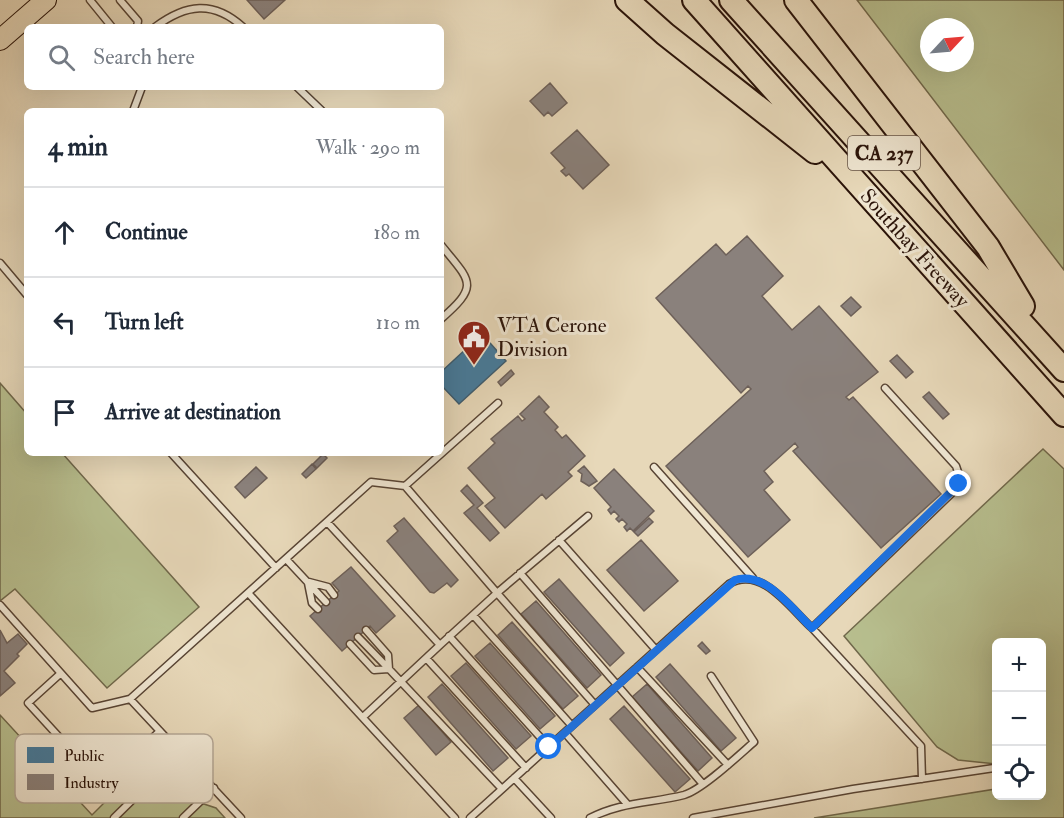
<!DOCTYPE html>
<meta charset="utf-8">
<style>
body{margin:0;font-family:"IM FELL Double Pica",serif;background:#f2f2f3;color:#1f2937}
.controls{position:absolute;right:18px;bottom:18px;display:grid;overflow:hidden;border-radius:9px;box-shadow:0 6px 24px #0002}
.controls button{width:54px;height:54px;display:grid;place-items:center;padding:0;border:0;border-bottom:2px solid #e0e1e3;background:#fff;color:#1f2937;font:30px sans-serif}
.compass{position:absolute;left:920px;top:18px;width:54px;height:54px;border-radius:50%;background:#fff;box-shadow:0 6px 24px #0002;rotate:64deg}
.stop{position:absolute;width:18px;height:18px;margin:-14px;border:4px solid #1a73e8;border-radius:50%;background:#fff}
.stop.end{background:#1a73e8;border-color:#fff;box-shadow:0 2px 6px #0008}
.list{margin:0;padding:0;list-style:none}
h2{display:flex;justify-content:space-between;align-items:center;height:78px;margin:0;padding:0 24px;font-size:26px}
h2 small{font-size:20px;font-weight:400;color:#747a83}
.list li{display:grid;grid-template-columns:39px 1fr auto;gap:18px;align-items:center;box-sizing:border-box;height:90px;padding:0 24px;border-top:2px solid #e0e1e3}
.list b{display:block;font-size:22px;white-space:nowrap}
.list em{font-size:20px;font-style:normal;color:#747a83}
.icon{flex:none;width:33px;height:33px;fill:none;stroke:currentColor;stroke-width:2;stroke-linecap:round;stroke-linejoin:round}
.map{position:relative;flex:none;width:1064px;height:818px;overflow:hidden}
.search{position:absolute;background:#fff;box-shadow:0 6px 24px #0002;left:24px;top:24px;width:420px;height:66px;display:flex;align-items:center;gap:15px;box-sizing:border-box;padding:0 21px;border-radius:9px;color:#747a83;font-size:22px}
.panel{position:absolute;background:#fff;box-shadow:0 6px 24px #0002;left:24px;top:108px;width:420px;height:348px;border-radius:9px}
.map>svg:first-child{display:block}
</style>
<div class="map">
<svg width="1064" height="818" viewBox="0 0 1064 818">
<rect width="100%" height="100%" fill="#e7d8b9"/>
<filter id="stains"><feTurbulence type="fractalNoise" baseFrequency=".00333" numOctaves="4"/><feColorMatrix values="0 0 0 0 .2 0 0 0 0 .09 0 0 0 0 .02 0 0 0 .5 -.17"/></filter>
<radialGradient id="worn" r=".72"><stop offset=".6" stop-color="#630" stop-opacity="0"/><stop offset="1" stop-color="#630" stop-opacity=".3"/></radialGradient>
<path fill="#b7be8e" stroke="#70684b" stroke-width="1.5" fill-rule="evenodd" d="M 857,0 L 1064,0 L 1064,270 ZM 929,27 L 965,27 L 965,63 L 929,63 Z
M 0,383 L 27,414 L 27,453 L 62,453 L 199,607 L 107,688 L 15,589 L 0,601 Z
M 1043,449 L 1064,469 L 1064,818 L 814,818 L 996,789 L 996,796 L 1042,796 L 1042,642 L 996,642 L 996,764 L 958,760 L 937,747 L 844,636 Z
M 0,715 L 92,815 L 128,779 L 216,808 L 225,818 L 0,818 Z"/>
<path fill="#457b9d" stroke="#3d5c70" stroke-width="1.5" d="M 483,335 L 506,361 L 459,404 L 441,385 L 441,372 L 467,348 L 471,352 L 475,349 L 472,346 Z"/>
<path fill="#8a817c" stroke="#6d6059" stroke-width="1.5" d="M 247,0 L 285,0 L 264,19 Z
M 550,83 L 567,103 L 552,116 L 548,112 L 544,116 L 530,101 Z
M 577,130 L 609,165 L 583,189 L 569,174 L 566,176 L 561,171 L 565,168 L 551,153 Z
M 747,236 L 783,276 L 762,296 L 792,330 L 819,306 L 878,372 L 846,397 L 849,400 L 853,397 L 941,494 L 881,548 L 793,451 L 798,447 L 795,443 L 764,471 L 773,482 L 764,490 L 790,520 L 748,557 L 666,466 L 751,389 L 748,386 L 741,393 L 656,298 L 716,244 L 726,255 Z
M 851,297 L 861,307 L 851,316 L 841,306 Z
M 897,355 L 913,372 L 906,378 L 890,361 Z
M 511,370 L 514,374 L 501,386 L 498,382 Z
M 929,392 L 949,414 L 943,419 L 923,397 Z
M 539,396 L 549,407 L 544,412 L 558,427 L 555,430 L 562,438 L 566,435 L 585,456 L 568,472 L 572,476 L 546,499 L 542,494 L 505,528 L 485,506 L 495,498 L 468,468 L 495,443 L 491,439 L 518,416 L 522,421 L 525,419 L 520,414 Z
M 323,454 L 327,458 L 317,468 L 313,464 Z
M 312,464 L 316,469 L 306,478 L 302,474 Z
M 584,466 L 597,481 L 589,486 L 581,481 L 582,474 L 578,471 Z
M 256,467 L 267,478 L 245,498 L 235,487 Z
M 614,469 L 654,511 L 633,531 L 630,528 L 627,531 L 624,527 L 627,524 L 622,519 L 619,522 L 616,519 L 619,516 L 614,511 L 611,514 L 608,510 L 611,507 L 594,488 Z
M 467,485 L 483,503 L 477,508 L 499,533 L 490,541 L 464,513 L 474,505 L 461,491 Z
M 404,518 L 458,580 L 451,587 L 447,583 L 434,593 L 430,592 L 387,541 L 398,531 L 394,526 Z
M 649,518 L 653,522 L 638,536 L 634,532 Z
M 641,540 L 678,581 L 644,611 L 607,570 Z
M 351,567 L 395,616 L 376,633 L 370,626 L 342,651 L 310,616 L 339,591 L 332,583 Z
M 559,579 L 624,653 L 610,666 L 544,592 Z
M 536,601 L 601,675 L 587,688 L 521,614 Z
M 512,622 L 578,696 L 563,709 L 498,635 Z
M 0,630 L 7,643 L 18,634 L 27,644 L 17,654 L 19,656 L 4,671 L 15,683 L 0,696 Z
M 702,642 L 710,651 L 706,654 L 698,646 Z
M 490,643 L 555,716 L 540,729 L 475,656 Z
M 466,663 L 531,736 L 516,749 L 451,676 Z
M 670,664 L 736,738 L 721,751 L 656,677 Z
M 442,684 L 508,758 L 493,771 L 428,697 Z
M 647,684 L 712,758 L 698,771 L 632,697 Z
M 419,705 L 451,742 L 436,755 L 404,718 Z
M 624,706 L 690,779 L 675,792 L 610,719 Z"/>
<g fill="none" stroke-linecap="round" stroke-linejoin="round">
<g stroke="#584434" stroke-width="9">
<path id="service" d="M 90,0 L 112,27
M 120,0 L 138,21 L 137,27
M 155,27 C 186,4 213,0 243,27
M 297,87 L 322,111
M 133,111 L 142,87
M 441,245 C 471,282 480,285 441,319
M 0,263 L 27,295
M 171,453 L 276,568
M 654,467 L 753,578
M 405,486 L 497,593 L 588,516
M 327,522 L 440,645 L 497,593 L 595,705
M 559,540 L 656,650
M 286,559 L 326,602
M 520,573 L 702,783
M 309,582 L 328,587 L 334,595
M 308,583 L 312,603 L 318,609
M 249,594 L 455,818
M 0,605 L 92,708 L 130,699 L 371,482 L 405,486 L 498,403
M 473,615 L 572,726
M 812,628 L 921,746 L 922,779
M 366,630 L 388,655 L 389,669 L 502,789
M 449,636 L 549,747
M 358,637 L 388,668
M 350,644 L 374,670 L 389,669
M 426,658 L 526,768
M 637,667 L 728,765
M 60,674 L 28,703 L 102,784 L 160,731
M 130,699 L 241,818
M 363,717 L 440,645
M 565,733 L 628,805
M 514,778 L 551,818
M 114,818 L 181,752
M 183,818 L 214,788
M 470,818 L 729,584 C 762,565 790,608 812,628 L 956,489 L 960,478 L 956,466 L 885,388
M 590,818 C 620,802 652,803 684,795 C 702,790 739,755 754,742 L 711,676
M 693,818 L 853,789 L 994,768"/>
</g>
<g stroke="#291208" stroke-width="22">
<path id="primary" d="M 0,40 L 46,0"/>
</g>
<g stroke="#291208" stroke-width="26">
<path id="motorway" d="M 627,0 L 665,34 L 815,152
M 694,0 L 1064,415
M 731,0 L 1064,370
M 796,0 L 988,247 L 1023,306"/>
</g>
<use href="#service" stroke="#efe6d2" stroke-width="6"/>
<use href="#primary" stroke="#e7d8b9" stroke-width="20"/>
<use href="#motorway" stroke="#e7d8b9" stroke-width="22"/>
</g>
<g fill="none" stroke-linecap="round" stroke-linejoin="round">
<path stroke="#1a73e8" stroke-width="8" d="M 549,747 L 735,580 C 765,570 792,609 812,628 L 959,484"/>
</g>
<defs>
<g id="civic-pin" transform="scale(1.725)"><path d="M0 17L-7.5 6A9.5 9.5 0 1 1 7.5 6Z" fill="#8f2418" stroke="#efe6d2"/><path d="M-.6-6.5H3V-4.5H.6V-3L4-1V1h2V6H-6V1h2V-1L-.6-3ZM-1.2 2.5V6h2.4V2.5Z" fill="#fff"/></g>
</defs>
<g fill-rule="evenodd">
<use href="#civic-pin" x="474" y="337"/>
</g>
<g text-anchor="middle" stroke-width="6" stroke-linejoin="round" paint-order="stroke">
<rect fill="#efe6d2" stroke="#645245" stroke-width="1.5" x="848" y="136" width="72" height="34" rx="4.5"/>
<g font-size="20" font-weight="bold" fill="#291208">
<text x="884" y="160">CA 237</text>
</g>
<g font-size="21" fill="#291208" stroke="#efe6d2">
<text transform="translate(915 248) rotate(48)" y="7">Southbay Freeway</text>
</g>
<g font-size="21" fill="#291208" stroke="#efe6d2" text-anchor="start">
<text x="497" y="332">VTA Cerone<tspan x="497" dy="24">Division</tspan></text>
</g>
</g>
<rect x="15" y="734" width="198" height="69" rx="9" fill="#efe6d2" stroke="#b4a695" stroke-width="1.5"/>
<rect x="27" y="747" width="27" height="16" fill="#457b9d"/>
<rect x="27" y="774" width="27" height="16" fill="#8a817c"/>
<g font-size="16" fill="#291208">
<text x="64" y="761">Public</text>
<text x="64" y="788">Industry</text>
</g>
<rect width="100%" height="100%" filter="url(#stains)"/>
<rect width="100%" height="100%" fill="url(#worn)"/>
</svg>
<div class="controls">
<button>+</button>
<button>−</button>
<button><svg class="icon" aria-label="locate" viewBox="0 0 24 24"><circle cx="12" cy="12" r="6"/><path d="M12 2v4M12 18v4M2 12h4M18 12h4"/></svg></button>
</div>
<svg class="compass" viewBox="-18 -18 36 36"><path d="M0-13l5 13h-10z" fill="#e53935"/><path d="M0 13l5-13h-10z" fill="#747a83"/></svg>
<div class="stop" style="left:549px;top:747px"></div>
<div class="stop end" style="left:959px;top:484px"></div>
<div class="search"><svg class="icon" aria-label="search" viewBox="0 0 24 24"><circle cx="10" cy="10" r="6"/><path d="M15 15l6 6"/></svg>Search here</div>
<section class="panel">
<h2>4 min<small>Walk · 290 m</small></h2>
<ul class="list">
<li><svg class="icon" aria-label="ahead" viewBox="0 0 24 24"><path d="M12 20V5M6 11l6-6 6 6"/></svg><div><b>Continue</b></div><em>180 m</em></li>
<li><svg class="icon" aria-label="left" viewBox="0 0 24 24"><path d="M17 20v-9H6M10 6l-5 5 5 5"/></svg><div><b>Turn left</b></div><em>110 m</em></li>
<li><svg class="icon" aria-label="arrive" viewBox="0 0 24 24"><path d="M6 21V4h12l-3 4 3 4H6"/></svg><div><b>Arrive at destination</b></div></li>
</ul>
</section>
</div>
